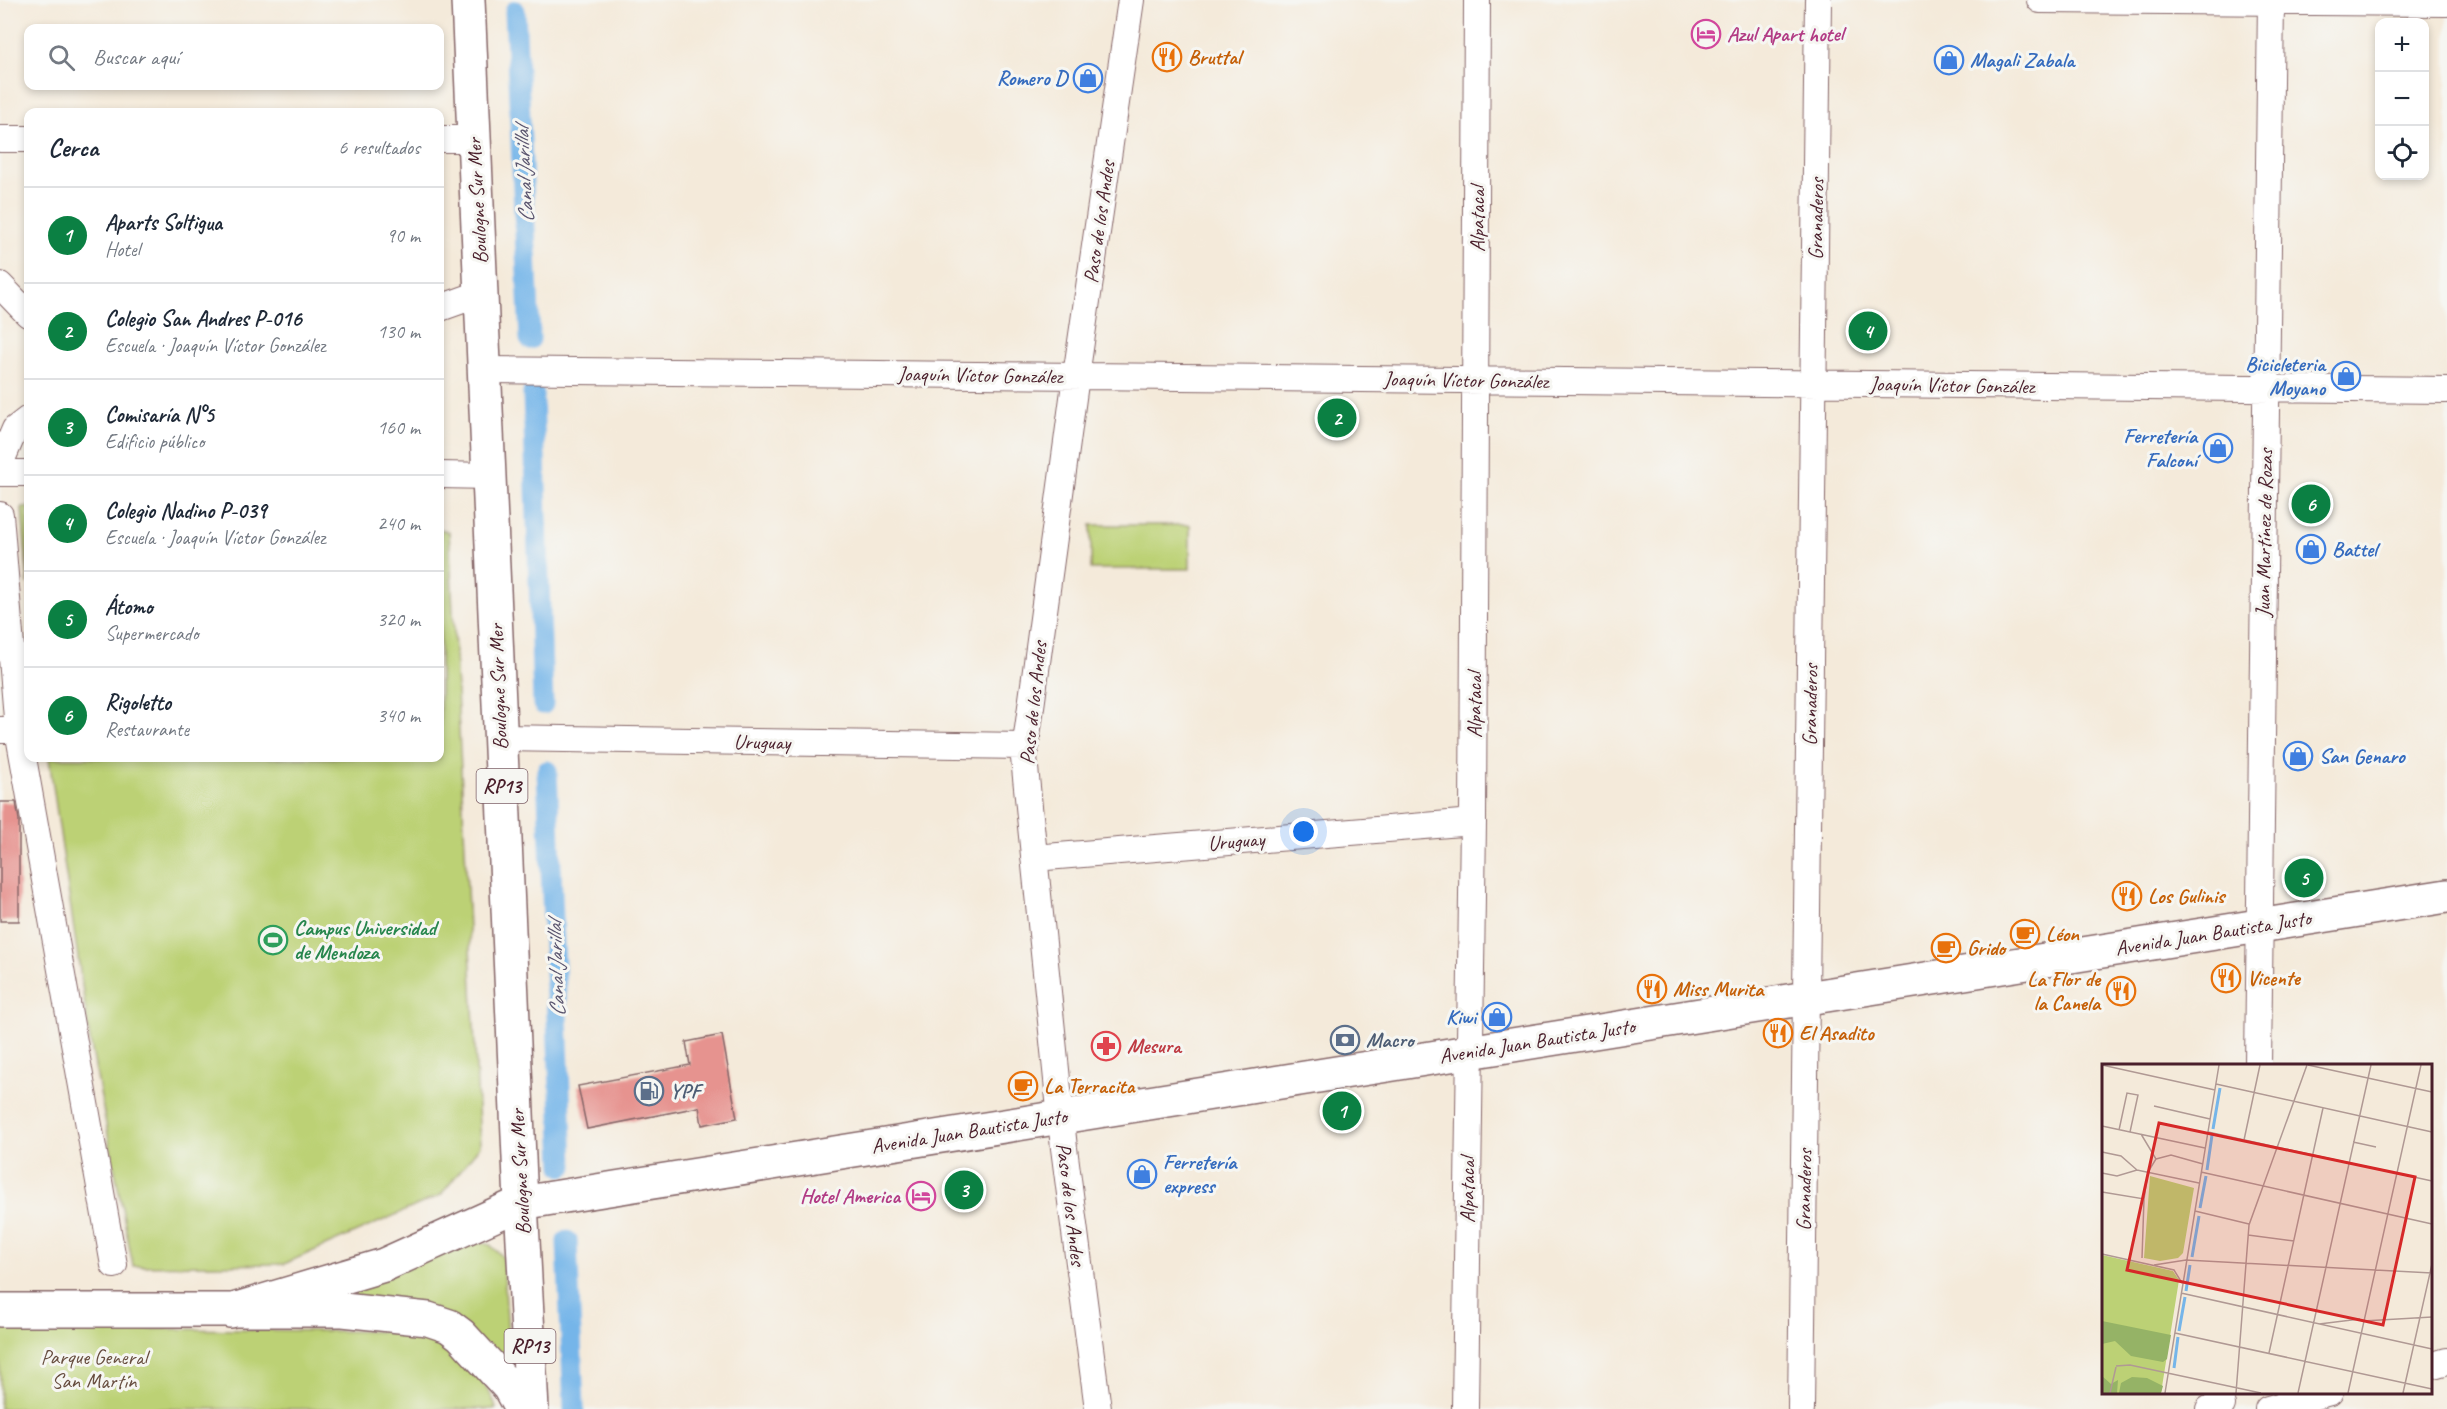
<!DOCTYPE html>
<html lang="es">
<meta charset="utf-8">
<style>
body{margin:0;font-family:Caveat,sans-serif;background:#f2f2f3;color:#1f2937}
.controls{position:absolute;right:18px;top:18px;display:grid;overflow:hidden;border-radius:12px;box-shadow:0 3px 9px #0003}
.controls button{width:54px;height:54px;display:grid;place-items:center;padding:0;border:0;border-bottom:2px solid #e0e1e3;background:#fff;color:#1f2937;font:30px sans-serif}
.you{position:absolute;left:1304px;top:832px;width:21px;height:21px;margin:-15px;border:4px solid #fff;border-radius:50%;background:#1a73e8;box-shadow:0 0 0 9px #1a73e833}
.badge{display:grid;place-items:center;width:39px;height:39px;border-radius:50%;background:#0b8043;color:#fff;font-size:20px;font-weight:700}
.pin{position:absolute;translate:-50% -50%;border:3px solid #fff;box-shadow:0 2px 6px #0006}
.list{margin:0;padding:0;list-style:none}
h2{display:flex;justify-content:space-between;align-items:center;height:78px;margin:0;padding:0 24px;font-size:26px}
h2 small{font-size:20px;font-weight:400;color:#747a83}
.list li{display:grid;grid-template-columns:39px 1fr auto;gap:18px;align-items:center;box-sizing:border-box;height:96px;padding:0 24px;border-top:2px solid #e0e1e3}
.list b{display:block;font-size:22px;white-space:nowrap}
.list p{margin:0;font-size:20px;white-space:nowrap;color:#747a83}
.list em{font-size:20px;font-style:normal;color:#747a83}
.icon{flex:none;width:33px;height:33px;fill:none;stroke:currentColor;stroke-width:2;stroke-linecap:round;stroke-linejoin:round}
.map{position:relative;flex:none;width:2447px;height:1409px;overflow:hidden}
.search{position:absolute;background:#fff;box-shadow:0 3px 9px #0003;left:24px;top:24px;width:420px;height:66px;display:flex;align-items:center;gap:15px;box-sizing:border-box;padding:0 21px;border-radius:12px;color:#747a83;font-size:22px}
.panel{position:absolute;background:#fff;box-shadow:0 3px 9px #0003;left:24px;top:108px;width:420px;height:654px;border-radius:12px}
.map>svg:first-child{display:block}
</style>
<div class="map">
<svg width="2447" height="1409" viewBox="0 0 2447 1409">
<rect width="100%" height="100%" fill="#f6f6f2"/>
<filter id="ink" filterUnits="userSpaceOnUse"><feTurbulence type="fractalNoise" baseFrequency=".0167" numOctaves="2"/><feDisplacementMap in="SourceGraphic" scale="12" xChannelSelector="R" yChannelSelector="G"/><feConvolveMatrix kernelMatrix="1 2 1 2 8 2 1 2 1" color-interpolation-filters="sRGB"/></filter>
<filter id="wash" filterUnits="userSpaceOnUse"><feTurbulence type="fractalNoise" baseFrequency=".008" numOctaves="4" result="noise"/><feDisplacementMap in="SourceGraphic" scale="24" xChannelSelector="R" yChannelSelector="G"/><feGaussianBlur stdDeviation="1.35" result="paint"/><feColorMatrix in="noise" values="0 0 0 0 0 0 0 0 0 0 0 0 0 0 0 0 0 1.4 0 .05"/><feComposite in="paint" operator="in"/></filter>
<g filter="url(#wash)">
<rect width="100%" height="100%" fill="#f4eada"/>
<path fill="#bcd175" stroke="#837850" stroke-width="1.5" d="M 22,507 L 28,507 L 28,584 Z
M 1091,525 L 1190,525 L 1190,569 L 1091,569 Z
M 440,529 L 449,532 L 480,1146 L 441,1195 L 284,1264 L 133,1266 L 90,1040 L 49,758 L 440,758 Z
M 475,1240 L 490,1245 L 503,1257 L 510,1366 L 435,1309 L 302,1297 Z
M 0,1327 L 418,1332 C 446,1350 488,1374 496,1409 L 0,1409 Z"/>
<g fill="none" stroke-linecap="round" stroke-linejoin="round">
<path stroke="#75b5e9" stroke-width="21" d="M 515,11 L 530,339
M 533,393 L 543,704
M 547,771 L 563,1166
M 567,1241 L 574,1409"/>
</g>
<g id="blocks">
<path fill="#e6938f" d="M 0,802 L 16,802 L 19,820 L 19,921 L 0,921 Z
M 722,1035 L 737,1118 L 702,1125 L 699,1107 L 587,1129 L 578,1086 L 690,1065 L 686,1042 Z"/>
</g>
</g>
<g filter="url(#ink)">
<use href="#blocks" fill-opacity="0" stroke="#866668" stroke-width="1.5"/>
<g fill="none" stroke-linecap="round" stroke-linejoin="round">
<g stroke="#866668" stroke-width="28">
<path id="minor" d="M 2040,0 L 2447,3
M 0,139 L 28,139
M 440,139 L 473,139
M 0,285 L 28,314
M 440,308 L 482,293
M 485,370 L 2447,390
M 0,464 L 15,429 L 28,419
M 0,473 L 28,473
M 440,475 L 489,476
M 0,515 L 18,730 L 0,730
M 18,730 L 114,1265
M 500,738 L 1025,746
M 1034,858 L 1473,822
M 2258,1066 L 2271,0
M 2430,1366 L 2447,1361
M 1098,1409 L 1064,1148 L 1024,758 L 1076,376 L 1131,0
M 1465,1409 L 1473,822 L 1477,0
M 1801,1409 L 1818,0
M 2209,1409 L 2222,1405
M 2268,1409 L 2330,1392"/>
</g>
<g stroke="#866668" stroke-width="36">
<path id="major" d="M 468,0 L 521,1203 L 532,1409
M 0,1310 L 343,1310 L 428,1319 L 449,1326 L 461,1335 L 509,1387 L 521,1409
M 230,1311 L 384,1265 L 521,1203 L 2447,896"/>
</g>
<use href="#minor" stroke="#fff" stroke-width="26"/>
<use href="#major" stroke="#fff" stroke-width="33"/>
</g>
</g>
<defs>
<g id="hotel-ring" transform="scale(1.5)"><circle r="9.5" fill="#f6f6f2" stroke="#d1479c" stroke-width="1.5"/><path d="M-6-4.5h1.5V1H6V5H4.5V3h-9V5H-6ZM-4 0a1.8 1.8 0 1 1 3.6 0ZM.5 0V-2.5h3Q6-2.5 6 0Z" fill="#d1479c"/></g>
<g id="restaurant-ring" transform="scale(1.5)"><circle r="9.5" fill="#f6f6f2" stroke="#e8710a" stroke-width="1.5"/><path d="M-5-6h1v4h1v-4h1v4h1v-4h1v5L-1.5 .5V6h-2V.5L-5-1ZM5-6V6H3V1.5H1.5Q1.5-4 5-6Z" fill="#e8710a"/></g>
<g id="shop-ring" transform="scale(1.5)"><circle r="9.5" fill="#f6f6f2" stroke="#3f7fe0" stroke-width="1.5"/><path d="M-5-2.5h2.3a2.7 3.5 0 0 1 5.4 0H5L5.5 6h-11ZM-1.5-2.5h3a1.5 2.3 0 0 0-3 0Z" fill="#3f7fe0"/></g>
<g id="cafe-ring" transform="scale(1.5)"><circle r="9.5" fill="#f6f6f2" stroke="#e8710a" stroke-width="1.5"/><path d="M-5.5-4.5H6V0H3Q3 3.5 0 3.5H-2.5Q-5.5 3.5-5.5 0ZM3-3.2v2h1.7v-2ZM-6 4.5H4V6H-6Z" fill="#e8710a"/></g>
<g id="stadium-ring" transform="scale(1.5)"><circle r="9.5" fill="#f6f6f2" stroke="#2e9e5b" stroke-width="1.5"/><path d="M0-5a6.5 5 0 1 0 0 10a6.5 5 0 1 0 0-10ZM-3.5-1.8h7v3.6h-7Z" fill="#2e9e5b"/></g>
<g id="bank-ring" transform="scale(1.5)"><circle r="9.5" fill="#f6f6f2" stroke="#5c6f8a" stroke-width="1.5"/><path d="M-6-4H6V4H-6ZM0-2.3a2.3 2.3 0 1 0 0 4.6a2.3 2.3 0 1 0 0-4.6Z" fill="#5c6f8a"/></g>
<g id="pharmacy-ring" transform="scale(1.5)"><circle r="9.5" fill="#f6f6f2" stroke="#e0444e" stroke-width="1.5"/><path d="M-2-6h4v4h4v4h-4v4h-4v-4h-4v-4h4Z" fill="#e0444e"/></g>
<g id="fuel-ring" transform="scale(1.5)"><circle r="9.5" fill="#f6f6f2" stroke="#5c6f8a" stroke-width="1.5"/><path d="M-5.5-6h7V0h2V4h1.3V-2.5L3-4.5l.8-.8L6-3V5H2.5V1h-1V6h-7ZM-4.2-4.7v3.2H.2V-4.7Z" fill="#5c6f8a"/></g>
</defs>
<g fill-rule="evenodd">
<use href="#hotel-ring" x="1706" y="34"/>
<use href="#restaurant-ring" x="1167" y="57"/>
<use href="#shop-ring" x="1949" y="60"/>
<use href="#shop-ring" x="1088" y="78"/>
<use href="#shop-ring" x="2346" y="376"/>
<use href="#shop-ring" x="2218" y="448"/>
<use href="#shop-ring" x="2311" y="549"/>
<use href="#shop-ring" x="2298" y="756"/>
<use href="#restaurant-ring" x="2127" y="896"/>
<use href="#cafe-ring" x="2025" y="934"/>
<use href="#stadium-ring" x="273" y="940"/>
<use href="#cafe-ring" x="1946" y="948"/>
<use href="#restaurant-ring" x="2226" y="978"/>
<use href="#restaurant-ring" x="1652" y="989"/>
<use href="#restaurant-ring" x="2121" y="991"/>
<use href="#shop-ring" x="1497" y="1017"/>
<use href="#restaurant-ring" x="1778" y="1033"/>
<use href="#bank-ring" x="1345" y="1040"/>
<use href="#pharmacy-ring" x="1106" y="1046"/>
<use href="#cafe-ring" x="1023" y="1086"/>
<use href="#fuel-ring" x="649" y="1091"/>
<use href="#shop-ring" x="1142" y="1174"/>
<use href="#hotel-ring" x="921" y="1196"/>
</g>
<g text-anchor="middle" stroke-width="6" stroke-linejoin="round" paint-order="stroke">
<g fill="#f6f6f2" stroke="#7e6067" stroke-width="1.5">
<rect x="476.5" y="769" width="51" height="34" rx="4.5"/>
<rect x="504.5" y="1329" width="51" height="34" rx="4.5"/>
</g>
<g font-size="20" font-weight="bold" fill="#4a1f2b">
<text x="502" y="793">RP13</text>
<text x="530" y="1353">RP13</text>
</g>
<g font-size="21" font-weight="bold" fill="#b23c85" stroke="#f6f6f2" text-anchor="start">
<text x="1727" y="41">Azul Apart hotel</text>
<text x="900" y="1203" text-anchor="end">Hotel America</text>
</g>
<g font-size="21" font-weight="bold" fill="#c56008" stroke="#f6f6f2" text-anchor="start">
<text x="1188" y="64">Bruttal</text>
<text x="2148" y="903">Los Gulinis</text>
<text x="2046" y="941">Léon</text>
<text x="1967" y="955">Grido</text>
<text x="2247" y="985">Vicente</text>
<text x="2100" y="986" text-anchor="end">La Flor de<tspan x="2100" dy="24">la Canela</tspan></text>
<text x="1673" y="996">Miss Murita</text>
<text x="1799" y="1040">El Asadito</text>
<text x="1044" y="1093">La Terracita</text>
</g>
<g font-size="21" font-weight="bold" fill="#366cbe" stroke="#f6f6f2" text-anchor="start">
<text x="1970" y="67">Magali Zabala</text>
<text x="1067" y="85" text-anchor="end">Romero D</text>
<text x="2325" y="371" text-anchor="end">Bicicleteria<tspan x="2325" dy="24">Moyano</tspan></text>
<text x="2197" y="443" text-anchor="end">Ferretería<tspan x="2197" dy="24">Falconí</tspan></text>
<text x="2332" y="556">Battel</text>
<text x="2319" y="763">San Genaro</text>
<text x="1476" y="1024" text-anchor="end">Kiwi</text>
<text x="1163" y="1169">Ferretería<tspan x="1163" dy="24">express</tspan></text>
</g>
<g font-size="21" fill="#4a1f2b" stroke="#f6f6f2">
<text transform="translate(477 201) rotate(-93)" y="7">Boulogne Sur Mer</text>
<text transform="translate(1477 219) rotate(-90)" y="7">Alpatacal</text>
<text transform="translate(1816 219) rotate(-89)" y="7">Granaderos</text>
<text transform="translate(1099 222) rotate(-82)" y="7">Paso de los Andes</text>
<text transform="translate(980 375) rotate(1)" y="7">Joaquín Víctor González</text>
<text transform="translate(1466 380) rotate(1)" y="7">Joaquín Víctor González</text>
<text transform="translate(1952 385) rotate(1)" y="7">Joaquín Víctor González</text>
<text transform="translate(2264 533) rotate(-89)" y="7">Juan Martínez de Rozas</text>
<text transform="translate(498 687) rotate(-92)" y="7">Boulogne Sur Mer</text>
<text transform="translate(1033 703) rotate(-84)" y="7">Paso de los Andes</text>
<text transform="translate(1474 705) rotate(-90)" y="7">Alpatacal</text>
<text transform="translate(1810 705) rotate(-89)" y="7">Granaderos</text>
<text transform="translate(762 742) rotate(1)" y="7">Uruguay</text>
<text transform="translate(1236 841) rotate(-5)" y="7">Uruguay</text>
<text transform="translate(2213 933) rotate(-9)" y="7">Avenida Juan Bautista Justo</text>
<text transform="translate(1537 1041) rotate(-9)" y="7">Avenida Juan Bautista Justo</text>
<text transform="translate(969 1131) rotate(-9)" y="7">Avenida Juan Bautista Justo</text>
<text transform="translate(520 1172) rotate(-93)" y="7">Boulogne Sur Mer</text>
<text transform="translate(1467 1190) rotate(-90)" y="7">Alpatacal</text>
<text transform="translate(1804 1190) rotate(-89)" y="7">Granaderos</text>
<text transform="translate(1071 1204) rotate(83)" y="7">Paso de los Andes</text>
</g>
<g font-size="21" font-weight="bold" fill="#27864d" stroke="#f6f6f2" text-anchor="start">
<text x="294" y="935">Campus Universidad<tspan x="294" dy="24">de Mendoza</tspan></text>
</g>
<g font-size="21" font-weight="bold" fill="#4e5e75" stroke="#f6f6f2" text-anchor="start">
<text x="1366" y="1047">Macro</text>
<text x="670" y="1098">YPF</text>
</g>
<g font-size="21" font-weight="bold" fill="#be3a42" stroke="#f6f6f2" text-anchor="start">
<text x="1127" y="1053">Mesura</text>
</g>
<g font-size="21" fill="#664c3e" stroke="#f6f6f2">
<text x="94" y="1364">Parque General<tspan x="94" dy="24">San Martín</tspan></text>
</g>
<g font-size="22" font-style="italic" fill="#59546e" stroke="#f6f6f2">
<text transform="translate(523 175) rotate(-93)" y="8">Canal Jarillal</text>
<text transform="translate(555 969) rotate(-92)" y="8">Canal Jarillal</text>
</g>
</g>
<g transform="translate(2102 1064)">
<rect width="330" height="330" fill="#f4eada"/>
<path d="M 48,112 L 92,124 L 81,189 L 76,194 L 58,197 L 42,194 ZM 0,191 L 71,207 L 77,216 L 59,329 L 0,329 Z" fill="#bcd175"/>
<path d="M 0,257 L 69,271 L 65,295 L 61,298 L 29,292 L 13,277 L 0,280 ZM 0,312 L 9,320 L 16,316 L 15,329 L 0,329 ZM 30,313 L 45,314 L 61,322 L 59,329 L 17,329 L 19,319 Z" fill="#95b366"/>
<path fill="none" stroke="#75b5e9" stroke-width="3" d="M 111,65 L 118,24M 105,106 L 110,71M 98,144 L 104,112M 90,193 L 97,152M 84,227 L 88,201M 77,267 L 83,233M 72,304 L 76,273"/>
<path fill="none" stroke="#b09994" stroke-width="1.5" d="M 0,1 L 113,26M 206,1 L 330,28M 114,20 L 330,68M 52,42 L 108,55M 0,62 L 103,84M 17,66 L 25,29 L 36,31 L 28,68M 106,68 L 330,117M 142,76 L 158,1M 251,78 L 274,83M 0,88 L 19,92 L 35,106M 54,95 L 69,91 L 101,100M 99,108 L 330,160M 0,109 L 15,112 L 35,106 L 97,119M 0,128 L 42,135 L 46,108 L 54,95 L 39,70M 93,147 L 147,160M 146,171 L 192,177M 0,190 L 72,206 L 80,219M 40,194 L 42,135M 52,201 L 84,196 L 330,209M 79,229 L 330,285M 261,257 L 330,253M 217,260 L 258,255M 73,269 L 330,325M 167,289 L 221,44M 14,302 L 28,301 L 159,329M 8,329 L 14,303M 63,329 L 117,1M 134,329 L 147,161 L 205,1M 196,329 L 269,1M 246,329 L 319,1M 301,329 L 330,200"/>
<path fill="#d62828" fill-opacity="0.15" stroke="#d62828" stroke-width="3" d="M 57,59 L 313,113 L 281,261 L 25,206 Z"/>
<rect width="330" height="330" fill="none" stroke="#4a1f2b" stroke-width="3"/>
</g>
</svg>
<div class="controls">
<button>+</button>
<button>−</button>
<button><svg class="icon" aria-label="locate" viewBox="0 0 24 24"><circle cx="12" cy="12" r="6"/><path d="M12 2v4M12 18v4M2 12h4M18 12h4"/></svg></button>
</div>
<div class="you"></div>
<div class="pin badge" style="left:1342px;top:1111px">1</div>
<div class="pin badge" style="left:1337px;top:418px">2</div>
<div class="pin badge" style="left:964px;top:1190px">3</div>
<div class="pin badge" style="left:1868px;top:331px">4</div>
<div class="pin badge" style="left:2304px;top:878px">5</div>
<div class="pin badge" style="left:2311px;top:504px">6</div>
<div class="search"><svg class="icon" aria-label="search" viewBox="0 0 24 24"><circle cx="10" cy="10" r="6"/><path d="M15 15l6 6"/></svg>Buscar aquí</div>
<section class="panel">
<h2>Cerca<small>6 resultados</small></h2>
<ul class="list">
<li><span class="badge">1</span><div><b>Aparts Soltigua</b><p>Hotel</p></div><em>90 m</em></li>
<li><span class="badge">2</span><div><b>Colegio San Andres P-016</b><p>Escuela · Joaquín Víctor González</p></div><em>130 m</em></li>
<li><span class="badge">3</span><div><b>Comisaría N°5</b><p>Edificio público</p></div><em>160 m</em></li>
<li><span class="badge">4</span><div><b>Colegio Nadino P-039</b><p>Escuela · Joaquín Víctor González</p></div><em>240 m</em></li>
<li><span class="badge">5</span><div><b>Átomo</b><p>Supermercado</p></div><em>320 m</em></li>
<li><span class="badge">6</span><div><b>Rigoletto</b><p>Restaurante</p></div><em>340 m</em></li>
</ul>
</section>
</div>
